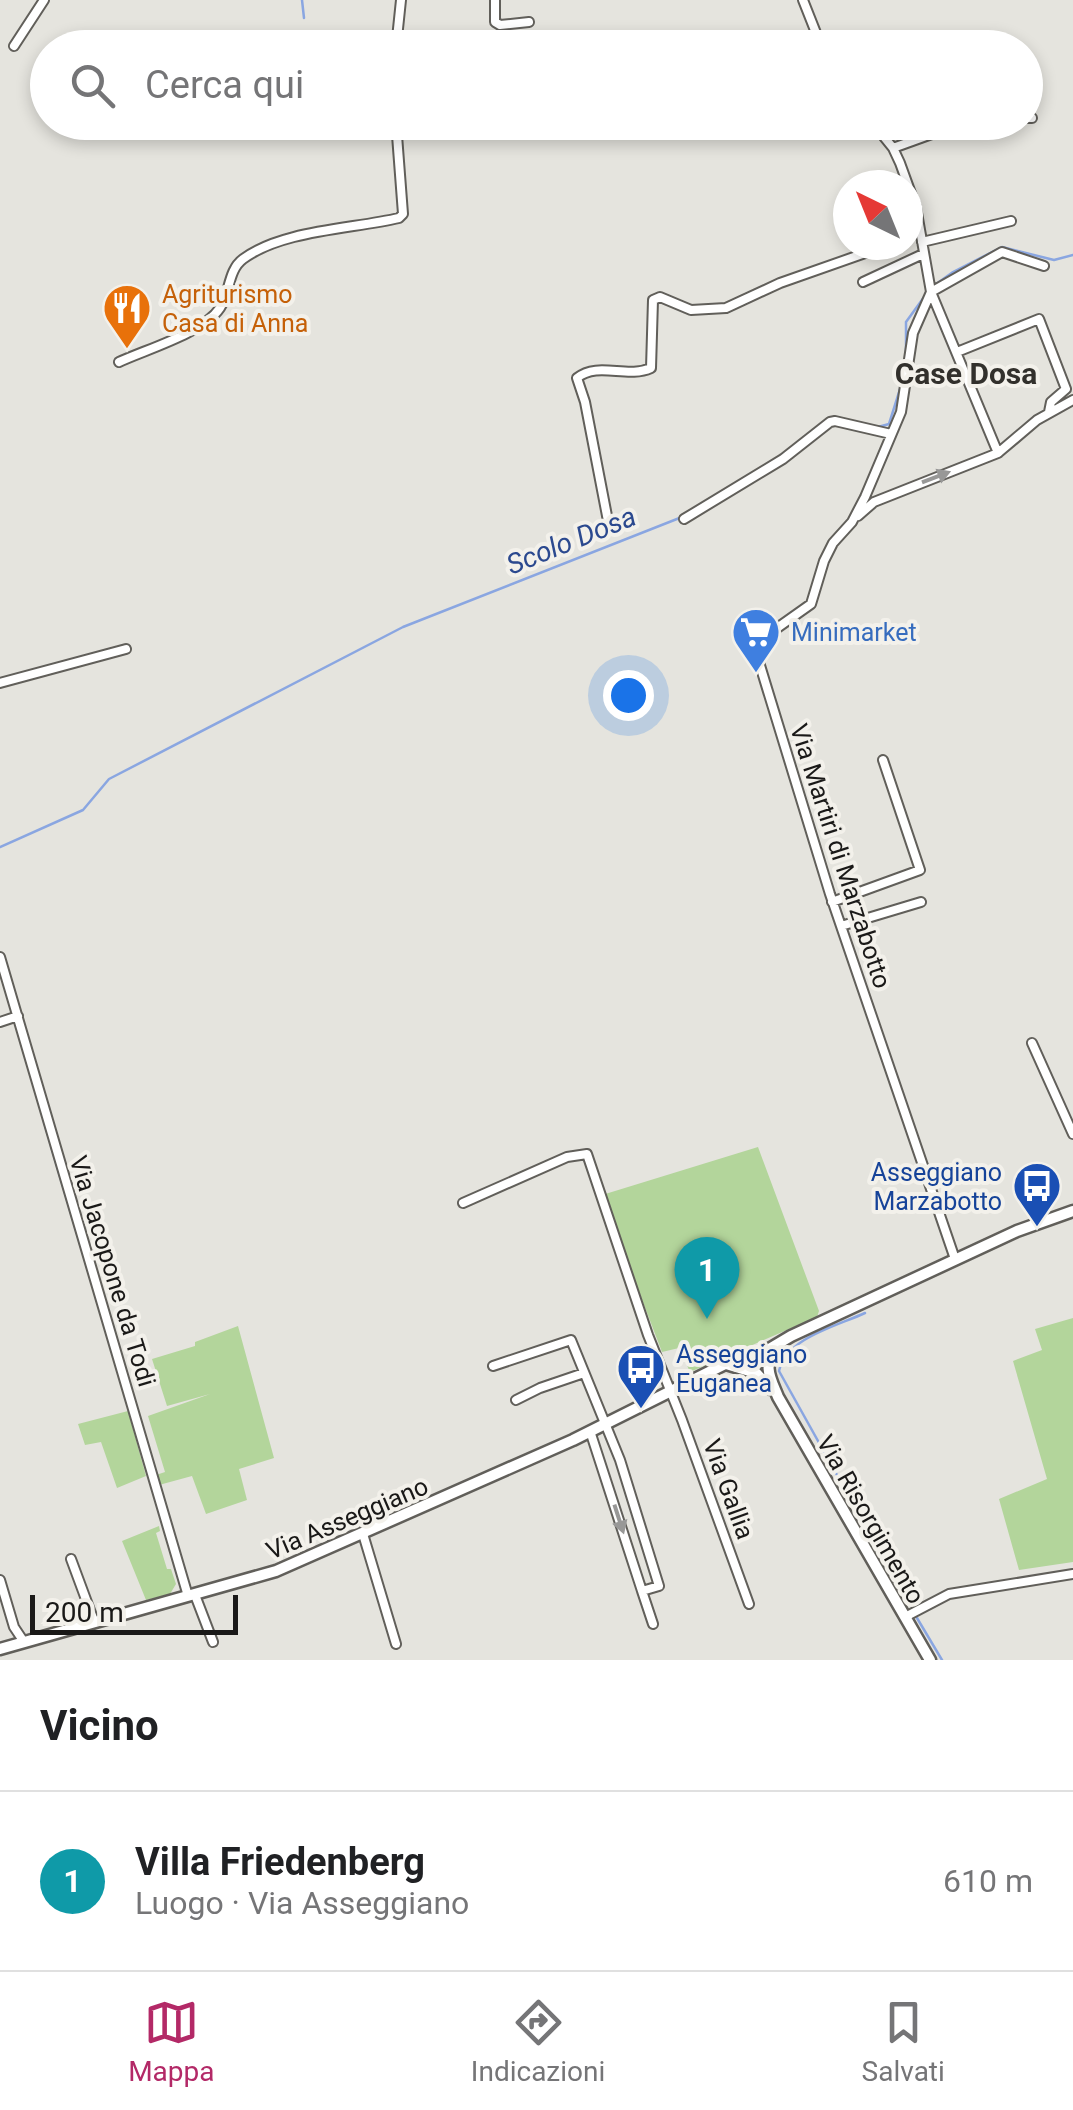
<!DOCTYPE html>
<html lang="it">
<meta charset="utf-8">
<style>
body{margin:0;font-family:Roboto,sans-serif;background:#f2f2f2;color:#202124}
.compass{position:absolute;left:833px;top:170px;width:90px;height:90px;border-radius:50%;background:#fff;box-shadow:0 5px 15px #0003;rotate:317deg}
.scale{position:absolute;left:30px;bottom:25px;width:208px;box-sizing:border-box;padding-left:10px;border:5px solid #1a1918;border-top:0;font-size:28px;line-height:35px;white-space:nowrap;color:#1a1918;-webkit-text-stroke:8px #f3f1eb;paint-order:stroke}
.you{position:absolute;left:628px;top:695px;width:35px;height:35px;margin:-25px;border:8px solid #fff;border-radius:50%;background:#1a73e8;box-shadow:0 0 0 15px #1a73e833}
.badge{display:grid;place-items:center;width:65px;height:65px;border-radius:50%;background:#b32967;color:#fff;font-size:32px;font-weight:700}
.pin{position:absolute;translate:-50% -82px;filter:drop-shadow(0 2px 5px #0008)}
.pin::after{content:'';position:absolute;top:52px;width:35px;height:30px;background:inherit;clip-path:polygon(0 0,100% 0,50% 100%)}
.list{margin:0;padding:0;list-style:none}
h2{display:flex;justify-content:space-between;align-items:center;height:130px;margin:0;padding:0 40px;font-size:42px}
h2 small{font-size:32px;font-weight:400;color:#757577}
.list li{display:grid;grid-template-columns:65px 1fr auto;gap:30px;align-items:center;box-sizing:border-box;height:180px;padding:0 40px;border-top:2px solid #e0e0e0}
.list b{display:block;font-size:38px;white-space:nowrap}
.list p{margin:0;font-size:32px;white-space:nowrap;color:#757577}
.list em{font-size:32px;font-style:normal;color:#757577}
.icon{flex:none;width:55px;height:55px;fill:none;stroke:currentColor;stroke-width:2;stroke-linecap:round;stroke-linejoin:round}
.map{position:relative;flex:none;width:1073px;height:1660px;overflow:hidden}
.search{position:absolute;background:#fff;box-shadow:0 5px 15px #0003;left:30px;right:30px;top:30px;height:110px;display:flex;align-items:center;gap:25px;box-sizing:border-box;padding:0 35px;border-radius:55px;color:#757577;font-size:38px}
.sheet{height:310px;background:#fff}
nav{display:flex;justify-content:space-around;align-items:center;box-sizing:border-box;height:140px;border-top:2px solid #e0e0e0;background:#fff;font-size:28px;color:#757577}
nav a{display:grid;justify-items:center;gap:5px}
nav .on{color:#b32967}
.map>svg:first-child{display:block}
</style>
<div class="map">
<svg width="1073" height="1660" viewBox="0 0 1073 1660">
<rect width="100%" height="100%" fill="#e5e4de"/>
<path fill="#b3d59b" d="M 758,1147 L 819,1311 L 817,1317 L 690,1372 L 679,1348 L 662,1352 L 602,1195 Z
M 1073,1318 L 1073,1562 L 1019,1570 L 999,1499 L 1047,1479 L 1013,1361 L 1042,1350 L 1035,1329 Z
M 238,1326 L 274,1458 L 239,1469 L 247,1500 L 206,1514 L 192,1476 L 159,1485 L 156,1475 L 165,1472 L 148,1416 L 210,1394 L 167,1406 L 152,1359 L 195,1346 L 195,1342 Z
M 128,1411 L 146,1476 L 117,1488 L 101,1442 L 85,1445 L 78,1424 Z
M 159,1526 L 160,1531 L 156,1533 L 167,1569 L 171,1569 L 176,1584 L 170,1594 L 146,1600 L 122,1541 Z"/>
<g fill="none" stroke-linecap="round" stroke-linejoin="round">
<path stroke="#8aa6e1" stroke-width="2.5" d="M 302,0 L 304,18
M 932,287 L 953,272 L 1002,247 L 1054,260 L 1073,255
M 906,353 L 906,322 L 927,293
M 830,419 L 851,421
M 878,427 L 889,424 L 901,386
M 0,847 L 83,810 L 109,779 L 403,627 L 682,517
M 44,1122 L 50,1142
M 51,1146 L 88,1271
M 865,1313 C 837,1326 786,1338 779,1371 L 900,1588
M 917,1618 L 942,1660"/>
<g stroke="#615f5a" stroke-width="12">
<path id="minor" d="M 495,0 L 495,22 L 500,25 L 529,22
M 803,0 L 822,48
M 14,46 L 44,0
M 396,48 L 401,0
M 1026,118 L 1032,118
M 893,148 L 965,122
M 922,242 L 1011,221
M 863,282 L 923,254
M 931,292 L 913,333 L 901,412 L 865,497 L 852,522 L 833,543 L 824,561 L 811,604 L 763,638 L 755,649 L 830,894 L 955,1259
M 931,292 L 1002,252 L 1044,266
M 957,352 L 1039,319 L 1066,389 L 1051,402 L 1049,412
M 119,362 C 147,349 203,333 220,308 C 230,293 228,270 243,259 C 282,230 352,229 399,218 L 403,214 L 396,122
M 998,453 L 1037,420 L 1073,400
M 858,516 L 874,502 L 998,453 L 931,292 L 916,207 L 900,163 L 893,148 L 872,122
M 684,519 L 783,459 L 830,422 L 835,421 L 891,434
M 608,521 L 585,402 L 577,378 C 598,361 627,379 651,368 L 653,300 L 660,297 L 691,310 L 726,308 L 780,283 L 888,245
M 0,683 L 126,649
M 832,902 L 920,870 L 883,760
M 841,926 L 921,902
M 0,957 L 188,1596
M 0,1022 L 18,1016
M 1032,1043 L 1073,1134
M 463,1203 L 567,1157 L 587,1154 L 648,1335 L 682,1420 L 749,1604
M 493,1366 L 571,1340 L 620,1460 L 659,1586 L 642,1591 L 590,1431
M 516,1400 L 540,1388 L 584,1373
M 363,1534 L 396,1644
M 71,1559 L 94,1621
M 0,1580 L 14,1627 L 24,1642
M 642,1591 L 653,1624
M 195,1595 L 213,1642
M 905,1617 L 949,1594 L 1073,1574"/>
</g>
<g stroke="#615f5a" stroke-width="15">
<path id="tertiary" d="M 777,1347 C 762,1366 770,1377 778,1397 L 930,1660
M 726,1364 L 756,1373 L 771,1389
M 0,1649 L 276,1571 L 573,1440 L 733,1360 L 754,1358 L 791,1336 L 1017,1231 L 1073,1211"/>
</g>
<use href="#minor" stroke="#fff" stroke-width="8"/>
<use href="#tertiary" stroke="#fff" stroke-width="10"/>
</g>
<defs><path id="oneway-solid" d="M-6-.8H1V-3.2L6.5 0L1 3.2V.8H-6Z" transform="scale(2.5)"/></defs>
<g fill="#989897">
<use href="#oneway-solid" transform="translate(936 477) rotate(-21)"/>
<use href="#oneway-solid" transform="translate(619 1519) rotate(72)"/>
</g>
<defs>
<g id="restaurant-pin" transform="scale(2.5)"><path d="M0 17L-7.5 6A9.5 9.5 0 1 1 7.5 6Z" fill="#e8710a" stroke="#f3f1eb"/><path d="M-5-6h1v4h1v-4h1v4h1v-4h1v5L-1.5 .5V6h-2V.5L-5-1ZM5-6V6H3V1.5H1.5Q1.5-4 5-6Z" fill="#fff"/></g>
<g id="supermarket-pin" transform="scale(2.5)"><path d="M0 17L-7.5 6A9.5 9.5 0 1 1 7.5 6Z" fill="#3f7fe0" stroke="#f3f1eb"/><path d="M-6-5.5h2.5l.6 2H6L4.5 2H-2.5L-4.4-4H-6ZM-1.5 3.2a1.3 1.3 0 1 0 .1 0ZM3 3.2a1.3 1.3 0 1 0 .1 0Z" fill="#fff"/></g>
<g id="bus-pin" transform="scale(2.5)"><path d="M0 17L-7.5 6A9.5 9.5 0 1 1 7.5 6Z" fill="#1a4fb4" stroke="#f3f1eb"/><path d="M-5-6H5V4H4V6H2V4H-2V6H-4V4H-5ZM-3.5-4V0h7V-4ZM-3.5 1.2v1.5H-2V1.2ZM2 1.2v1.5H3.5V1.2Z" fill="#fff"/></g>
</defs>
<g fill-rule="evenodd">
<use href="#restaurant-pin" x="127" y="308"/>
<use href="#supermarket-pin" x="756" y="632"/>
<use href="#bus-pin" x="1037" y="1186"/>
<use href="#bus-pin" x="641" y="1368"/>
</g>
<g text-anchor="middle" stroke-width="8" stroke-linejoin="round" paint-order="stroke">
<g font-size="25" fill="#c56008" stroke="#f3f1eb" text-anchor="start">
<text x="162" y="303">Agriturismo<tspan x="162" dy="29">Casa di Anna</tspan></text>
</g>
<g font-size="25" fill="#366cbe" stroke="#f3f1eb" text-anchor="start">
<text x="791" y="641">Minimarket</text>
</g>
<g font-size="25" fill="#1a1918" stroke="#f3f1eb">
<text transform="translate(841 856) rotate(72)" y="9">Via Martiri di Marzabotto</text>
<text transform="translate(113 1271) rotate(73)" y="9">Via Jacopone da Todi</text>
<text transform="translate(729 1489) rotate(70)" y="9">Via Gallia</text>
<text transform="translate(347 1518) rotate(-23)" y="9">Via Asseggiano</text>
<text transform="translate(871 1519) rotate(60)" y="9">Via Risorgimento</text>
</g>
<g font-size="25" fill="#164399" stroke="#f3f1eb" text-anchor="end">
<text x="1002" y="1181">Asseggiano<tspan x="1002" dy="29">Marzabotto</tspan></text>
<text x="676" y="1363" text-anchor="start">Asseggiano<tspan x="676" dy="29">Euganea</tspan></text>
</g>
<g font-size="28" font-style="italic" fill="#2b498f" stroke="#f3f1eb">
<text transform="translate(571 540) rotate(-22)" y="10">Scolo Dosa</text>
</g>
<g font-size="30" font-weight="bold" fill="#32302c" stroke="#f3f1eb">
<text x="966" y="384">Case Dosa</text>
</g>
</g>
</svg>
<svg class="compass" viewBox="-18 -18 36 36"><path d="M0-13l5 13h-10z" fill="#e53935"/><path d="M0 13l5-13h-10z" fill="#757577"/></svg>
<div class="scale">200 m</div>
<div class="you"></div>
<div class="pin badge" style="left:707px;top:1319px;background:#0f9aa8">1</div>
<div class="search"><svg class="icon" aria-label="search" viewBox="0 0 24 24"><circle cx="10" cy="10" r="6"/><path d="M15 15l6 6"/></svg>Cerca qui</div>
</div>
<section class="sheet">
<h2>Vicino<small></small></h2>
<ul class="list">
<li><span class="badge" style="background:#0f9aa8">1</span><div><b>Villa Friedenberg</b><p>Luogo · Via Asseggiano</p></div><em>610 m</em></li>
</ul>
</section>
<nav>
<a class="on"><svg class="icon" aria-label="map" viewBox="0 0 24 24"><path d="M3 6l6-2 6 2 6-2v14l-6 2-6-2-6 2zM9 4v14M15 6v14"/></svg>Mappa</a>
<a><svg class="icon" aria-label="directions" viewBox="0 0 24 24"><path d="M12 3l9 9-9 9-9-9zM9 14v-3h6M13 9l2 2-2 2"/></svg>Indicazioni</a>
<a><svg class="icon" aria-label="saved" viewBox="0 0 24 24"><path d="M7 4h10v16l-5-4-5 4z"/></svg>Salvati</a>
</nav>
